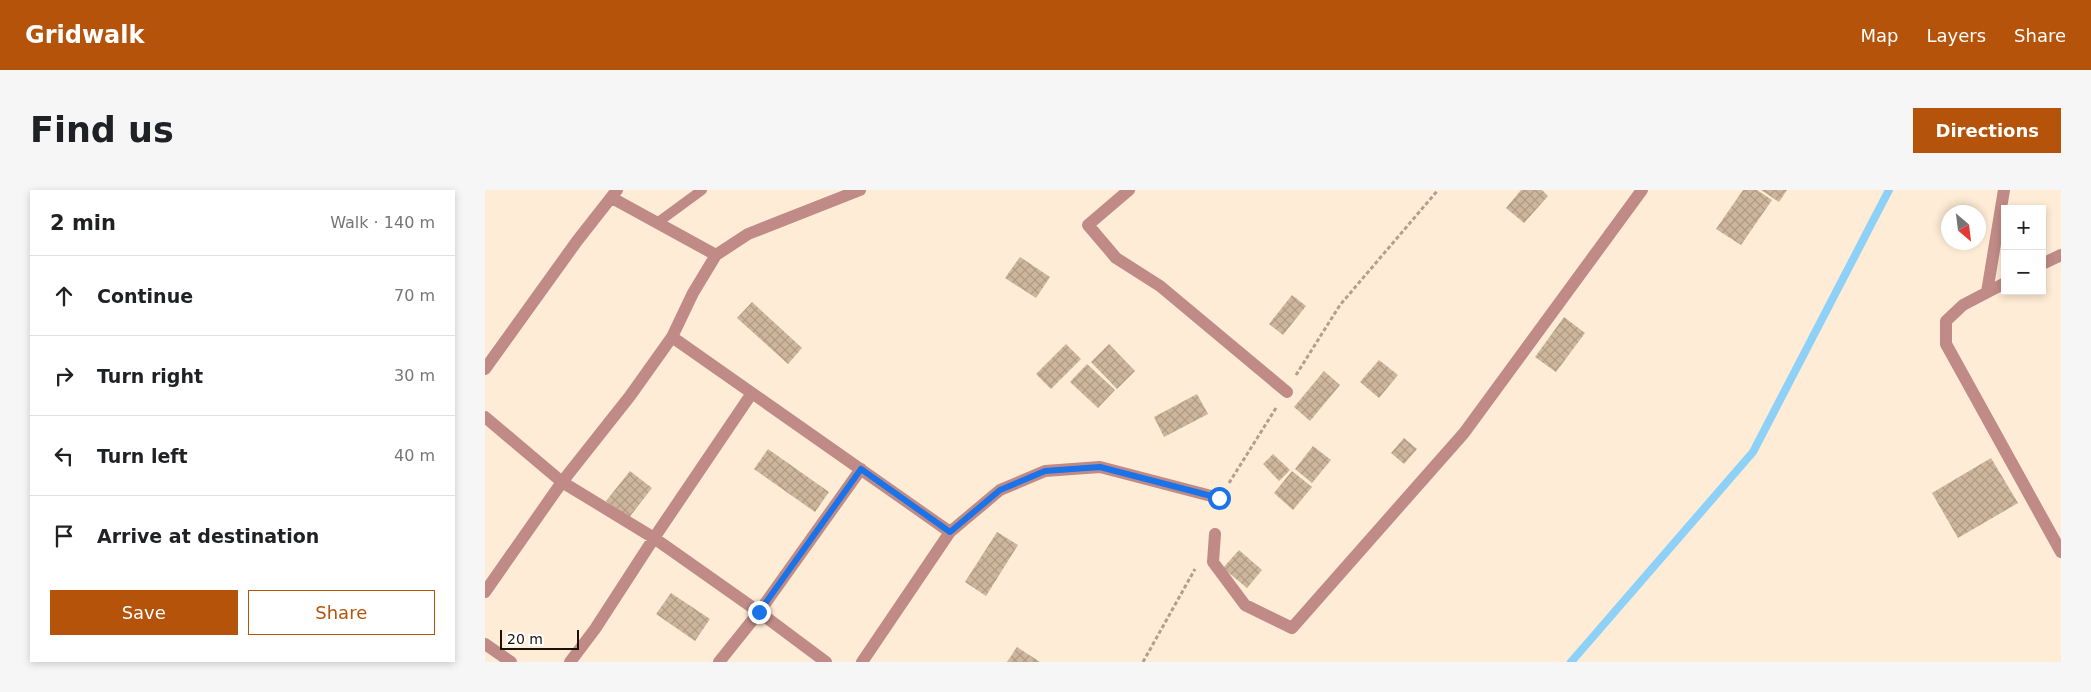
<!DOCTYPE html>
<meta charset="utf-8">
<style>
body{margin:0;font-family:"DejaVu Sans",sans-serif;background:#f6f6f6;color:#202124}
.controls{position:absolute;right:15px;top:15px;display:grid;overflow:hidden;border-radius:0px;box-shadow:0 2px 8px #0003}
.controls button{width:45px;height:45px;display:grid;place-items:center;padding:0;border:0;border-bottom:1px solid #e0e0e0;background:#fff;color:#202124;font:25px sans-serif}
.compass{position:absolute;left:1456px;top:15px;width:45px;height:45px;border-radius:50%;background:#fff;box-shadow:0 2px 8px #0003;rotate:152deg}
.scale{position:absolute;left:15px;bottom:12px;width:79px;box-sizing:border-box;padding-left:5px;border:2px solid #1a1209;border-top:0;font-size:14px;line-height:18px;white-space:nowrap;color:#1a1209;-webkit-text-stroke:4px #fff;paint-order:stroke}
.stop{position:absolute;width:15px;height:15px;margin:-11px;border:4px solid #1a73e8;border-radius:50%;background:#fff}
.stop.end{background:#1a73e8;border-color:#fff;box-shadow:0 1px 5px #0008}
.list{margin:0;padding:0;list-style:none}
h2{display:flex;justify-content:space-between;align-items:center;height:65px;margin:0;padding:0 20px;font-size:21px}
h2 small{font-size:16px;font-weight:400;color:#757577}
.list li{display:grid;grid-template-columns:32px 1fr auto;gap:15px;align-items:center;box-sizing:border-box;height:80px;padding:0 20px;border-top:1px solid #e0e0e0}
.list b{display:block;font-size:19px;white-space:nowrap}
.list em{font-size:16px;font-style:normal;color:#757577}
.actions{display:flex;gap:10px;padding:15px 20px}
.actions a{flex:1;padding:11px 0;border:1px solid #b45309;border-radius:0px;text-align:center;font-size:18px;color:#b45309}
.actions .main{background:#b45309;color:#fff}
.icon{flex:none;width:28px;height:28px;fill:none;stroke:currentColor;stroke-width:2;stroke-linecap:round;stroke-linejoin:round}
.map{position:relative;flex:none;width:1576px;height:472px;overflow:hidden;border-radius:0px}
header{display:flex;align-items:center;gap:30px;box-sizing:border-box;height:70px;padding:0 25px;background:#b45309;color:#fff}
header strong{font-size:24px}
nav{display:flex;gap:28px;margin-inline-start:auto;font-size:18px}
.intro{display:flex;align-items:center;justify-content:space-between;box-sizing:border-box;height:120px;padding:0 30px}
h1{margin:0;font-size:35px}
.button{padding:12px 22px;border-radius:0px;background:#b45309;color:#fff;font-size:18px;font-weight:700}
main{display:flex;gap:30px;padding:0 30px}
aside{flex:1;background:#fff;border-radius:0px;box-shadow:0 2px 8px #0003}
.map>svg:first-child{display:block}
</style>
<header>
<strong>Gridwalk</strong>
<nav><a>Map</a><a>Layers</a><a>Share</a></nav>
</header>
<div class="intro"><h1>Find us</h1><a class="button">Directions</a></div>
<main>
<aside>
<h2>2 min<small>Walk · 140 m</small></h2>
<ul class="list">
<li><svg class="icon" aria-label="ahead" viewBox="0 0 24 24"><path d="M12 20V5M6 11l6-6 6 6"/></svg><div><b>Continue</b></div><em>70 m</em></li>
<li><svg class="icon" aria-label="right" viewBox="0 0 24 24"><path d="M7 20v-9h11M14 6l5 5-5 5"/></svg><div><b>Turn right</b></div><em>30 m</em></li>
<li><svg class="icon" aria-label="left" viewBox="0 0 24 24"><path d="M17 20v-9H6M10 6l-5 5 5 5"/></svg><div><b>Turn left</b></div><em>40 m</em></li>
<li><svg class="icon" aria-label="arrive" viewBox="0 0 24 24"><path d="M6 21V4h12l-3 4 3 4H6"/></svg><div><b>Arrive at destination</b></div></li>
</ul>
<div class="actions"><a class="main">Save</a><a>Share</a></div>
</aside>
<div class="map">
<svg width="1576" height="472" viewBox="0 0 1576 472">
<defs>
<pattern id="building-cross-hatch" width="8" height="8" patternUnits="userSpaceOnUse" patternTransform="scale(1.25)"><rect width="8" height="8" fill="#cdb69c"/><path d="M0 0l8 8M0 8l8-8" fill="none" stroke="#af9b85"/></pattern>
</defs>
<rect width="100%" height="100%" fill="#feecd6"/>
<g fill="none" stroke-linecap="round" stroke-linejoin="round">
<path stroke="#8dd0f8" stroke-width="8" d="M 1086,472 L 1268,262 L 1404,0"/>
</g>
<path fill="url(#building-cross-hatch)" d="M 1036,0 L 1057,0 L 1063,6 L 1039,33 L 1021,18 Z
M 1258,0 L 1272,0 L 1287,10 L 1256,55 L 1231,39 Z
M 1276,0 L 1302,0 L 1294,12 Z
M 535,67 L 565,87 L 551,108 L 520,88 Z
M 807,105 L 821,116 L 798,145 L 784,134 Z
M 267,112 L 317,158 L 303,174 L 252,128 Z
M 1079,127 L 1100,143 L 1071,182 L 1050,167 Z
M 581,154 L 596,169 L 566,199 L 551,184 Z
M 624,154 L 650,181 L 632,199 L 606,172 Z
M 894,170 L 913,185 L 894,208 L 875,192 Z
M 602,174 L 630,200 L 613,218 L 585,192 Z
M 839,181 L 855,195 L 825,231 L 809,217 Z
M 712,204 L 723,224 L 679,247 L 669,227 Z
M 919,248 L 932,259 L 919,274 L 906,263 Z
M 828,256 L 846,270 L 827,293 L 810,279 Z
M 283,259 L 344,302 L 330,322 L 269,279 Z
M 788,264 L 805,280 L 794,291 L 778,274 Z
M 1506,268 L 1533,313 L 1473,348 L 1447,303 Z
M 145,281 L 167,298 L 143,329 L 121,311 Z
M 807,281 L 827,297 L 808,320 L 789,303 Z
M 512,342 L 533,355 L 501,406 L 480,392 Z
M 754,360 L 777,380 L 762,398 L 738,378 Z
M 186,403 L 225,429 L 210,451 L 171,424 Z
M 532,457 L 555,472 L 522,472 Z"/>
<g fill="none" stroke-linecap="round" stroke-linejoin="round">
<path stroke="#afa18f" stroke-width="3" stroke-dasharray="4 2.5" stroke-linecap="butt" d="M 811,185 L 855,115 L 953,0
M 744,293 L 791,218
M 658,472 L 710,379"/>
<path stroke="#c08b86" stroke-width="10" d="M 172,33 L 217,0"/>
<path stroke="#c08b86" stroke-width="12" d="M 644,0 L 603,35 L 631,68 L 675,96 L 802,202
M 127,8 L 231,65
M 1557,74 L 1576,65
M 1520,93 L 1478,115 L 1461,131 L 1461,154 L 1576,362
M 1502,102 L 1519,0
M 187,147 L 465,342
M 0,179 L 92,51 L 132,0
M 0,227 L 77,292 L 169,348 L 274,422 L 341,472
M 730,344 L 728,372 L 760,415 L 807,438 L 979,243 L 1157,0
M 0,402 L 77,292 L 145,206 L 187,147 L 208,103 L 231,65 L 263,44 L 375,0
M 0,454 L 26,472
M 85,472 L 110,439 L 169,348 L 267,203
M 234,472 L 274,422 L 376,279
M 377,472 L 465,342 L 515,300 L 560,281 L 615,277 L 734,308"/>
</g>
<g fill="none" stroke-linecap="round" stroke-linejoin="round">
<path stroke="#1a73e8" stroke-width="6" d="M 274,422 L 376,279 L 465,342 L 515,300 L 560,281 L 615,277 L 734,308"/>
</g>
</svg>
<div class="controls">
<button>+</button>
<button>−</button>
</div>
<svg class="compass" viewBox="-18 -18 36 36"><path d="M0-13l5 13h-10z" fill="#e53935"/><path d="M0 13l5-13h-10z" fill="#757577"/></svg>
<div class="scale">20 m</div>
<div class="stop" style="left:734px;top:308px"></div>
<div class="stop end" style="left:274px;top:422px"></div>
</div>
</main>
